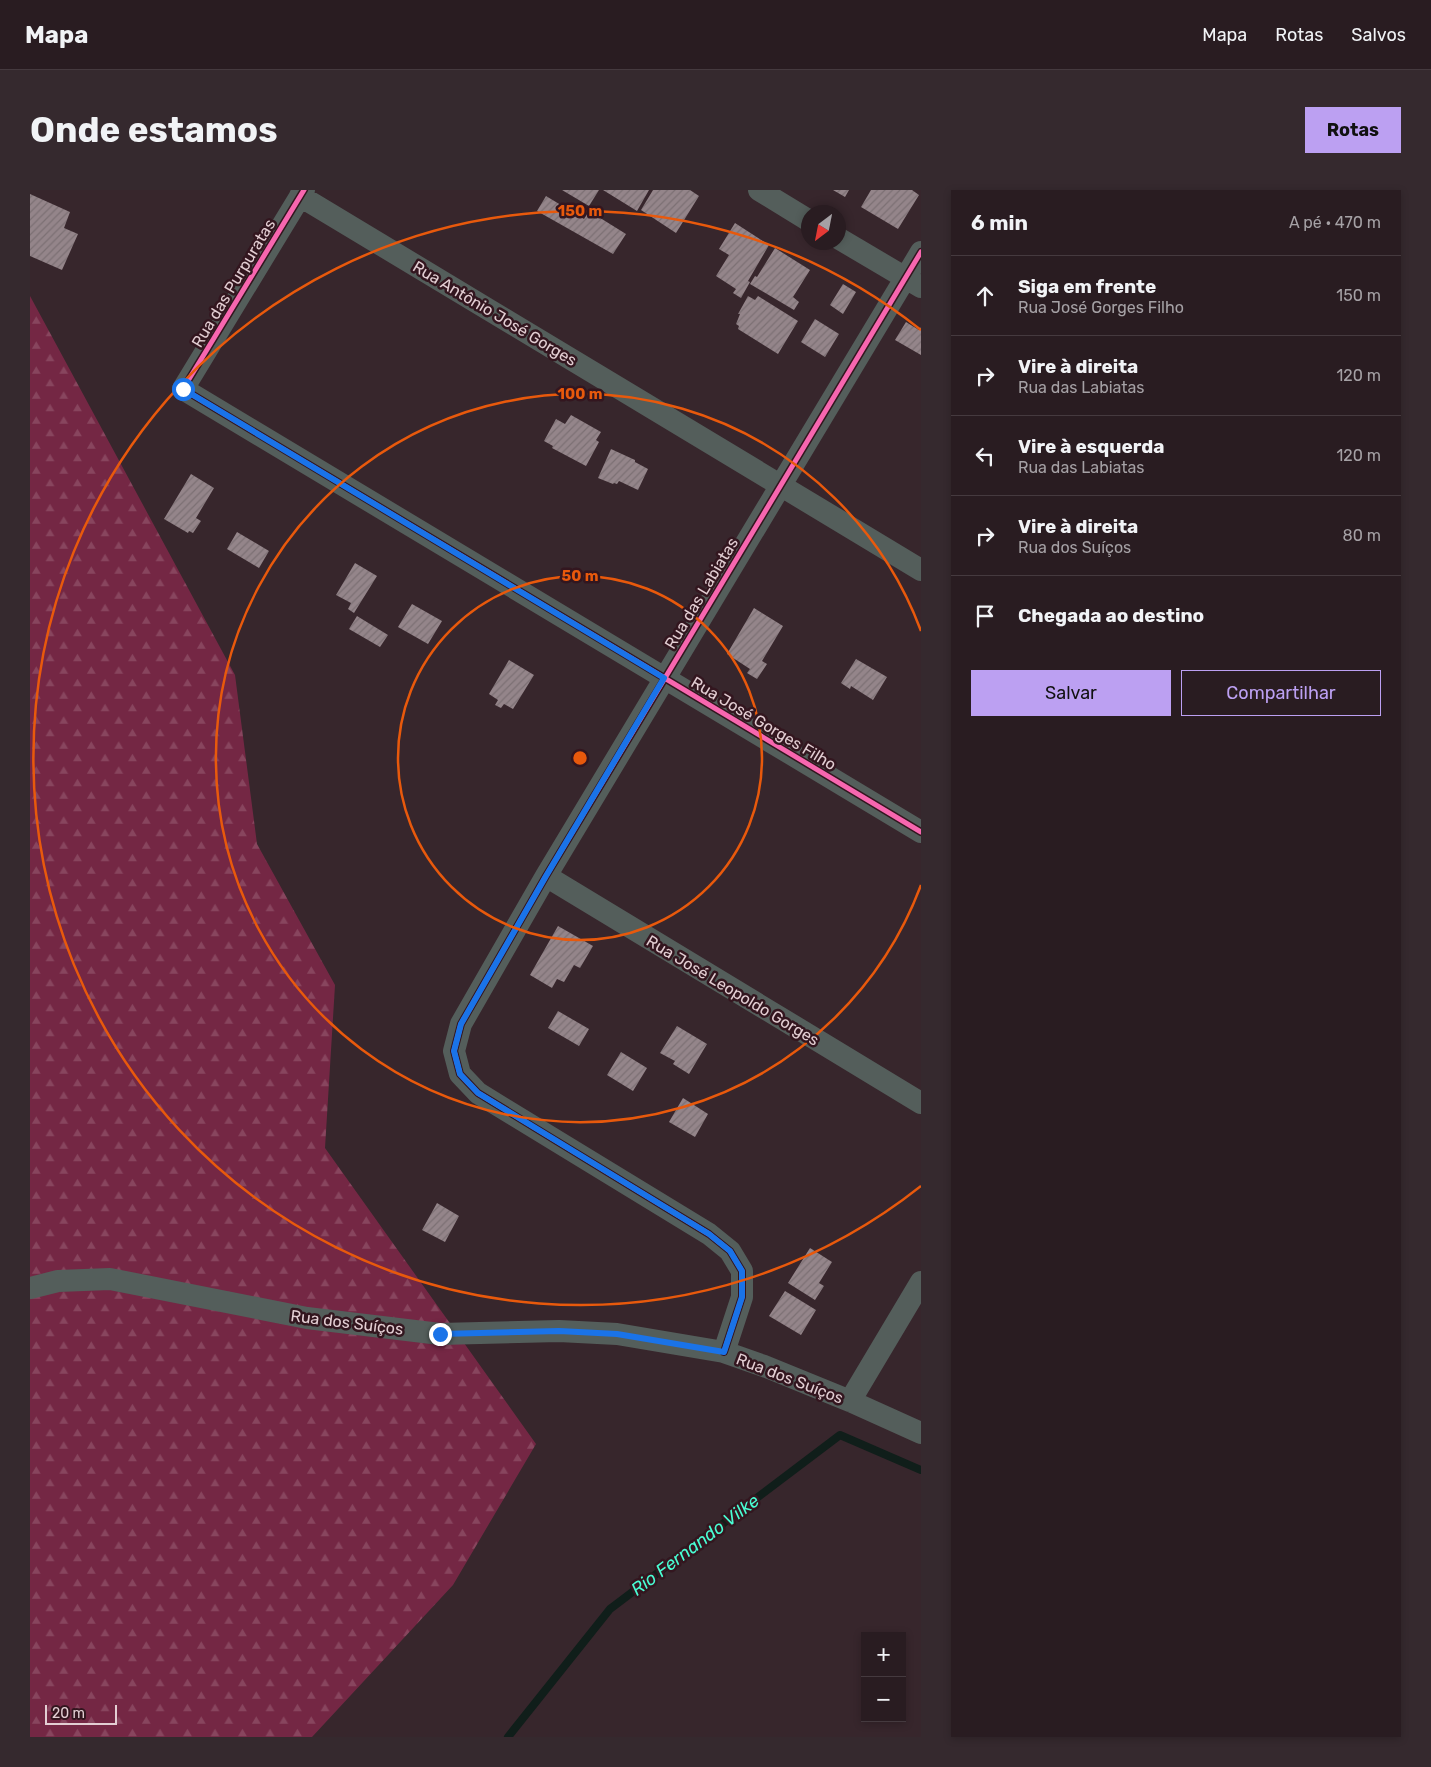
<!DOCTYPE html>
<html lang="pt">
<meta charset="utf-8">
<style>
body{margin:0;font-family:Rubik,sans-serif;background:#35292e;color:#f1f3f6}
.controls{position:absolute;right:15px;bottom:15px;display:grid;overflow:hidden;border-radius:0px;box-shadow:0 2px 8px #0003}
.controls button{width:45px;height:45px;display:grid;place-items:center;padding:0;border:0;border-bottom:1px solid #453a3f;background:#291c21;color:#f1f3f6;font:25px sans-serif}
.compass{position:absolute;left:771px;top:15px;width:45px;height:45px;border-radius:50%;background:#291c21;box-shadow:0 2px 8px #0003;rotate:212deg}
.scale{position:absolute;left:15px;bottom:12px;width:72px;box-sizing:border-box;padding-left:5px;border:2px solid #e3ced3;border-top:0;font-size:14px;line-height:18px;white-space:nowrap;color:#e3ced3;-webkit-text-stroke:4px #33161f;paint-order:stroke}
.stop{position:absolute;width:15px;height:15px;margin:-11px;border:4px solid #1a73e8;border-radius:50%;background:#fff}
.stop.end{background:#1a73e8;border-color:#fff;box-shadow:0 1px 5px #0008}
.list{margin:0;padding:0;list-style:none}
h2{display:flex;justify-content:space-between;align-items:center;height:65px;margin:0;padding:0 20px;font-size:21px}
h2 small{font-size:16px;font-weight:400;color:#a5a1a5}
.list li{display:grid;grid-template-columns:32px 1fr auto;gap:15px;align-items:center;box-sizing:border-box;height:80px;padding:0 20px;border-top:1px solid #453a3f}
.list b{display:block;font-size:19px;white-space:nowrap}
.list p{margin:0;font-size:16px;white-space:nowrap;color:#a5a1a5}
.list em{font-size:16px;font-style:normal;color:#a5a1a5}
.actions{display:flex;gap:10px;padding:15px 20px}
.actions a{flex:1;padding:11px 0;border:1px solid #bca0f2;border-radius:0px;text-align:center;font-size:18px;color:#bca0f2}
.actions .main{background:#bca0f2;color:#111}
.icon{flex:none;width:28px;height:28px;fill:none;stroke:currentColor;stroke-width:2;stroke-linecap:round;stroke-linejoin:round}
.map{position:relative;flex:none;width:891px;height:1547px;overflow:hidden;border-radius:0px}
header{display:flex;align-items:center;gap:30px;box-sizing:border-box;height:70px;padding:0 25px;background:#291c21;border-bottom:1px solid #453a3f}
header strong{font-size:24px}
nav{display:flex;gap:28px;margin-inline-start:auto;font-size:18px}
.intro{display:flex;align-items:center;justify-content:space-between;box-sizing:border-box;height:120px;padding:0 30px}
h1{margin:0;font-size:35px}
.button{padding:12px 22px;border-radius:0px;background:#bca0f2;color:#111;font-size:18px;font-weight:700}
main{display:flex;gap:30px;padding:0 30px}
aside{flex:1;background:#291c21;border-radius:0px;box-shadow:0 2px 8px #0003}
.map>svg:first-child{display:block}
</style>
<header>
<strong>Mapa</strong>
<nav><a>Mapa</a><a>Rotas</a><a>Salvos</a></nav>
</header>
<div class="intro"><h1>Onde estamos</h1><a class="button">Rotas</a></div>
<main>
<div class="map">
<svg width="891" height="1547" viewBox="0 0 891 1547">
<defs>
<pattern id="forest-firs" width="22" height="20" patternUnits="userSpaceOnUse" patternTransform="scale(1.25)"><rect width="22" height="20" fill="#742744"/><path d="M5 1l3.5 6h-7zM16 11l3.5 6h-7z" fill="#88455e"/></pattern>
<pattern id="building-hatch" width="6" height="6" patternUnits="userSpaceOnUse" patternTransform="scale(1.25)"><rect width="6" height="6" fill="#94858a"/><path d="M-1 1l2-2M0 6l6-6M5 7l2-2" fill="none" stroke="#7c7074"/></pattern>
</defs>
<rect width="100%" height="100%" fill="#37262c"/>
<path fill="url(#forest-firs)" d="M 0,106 L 205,485 L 227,654 L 305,795 L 295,958 L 506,1254 L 423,1395 L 282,1547 L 0,1547 Z"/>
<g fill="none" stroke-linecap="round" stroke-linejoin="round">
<path stroke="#101e1a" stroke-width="8" d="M 478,1547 L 580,1419 L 810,1245 L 891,1280"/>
</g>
<path fill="url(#building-hatch)" d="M 532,0 L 569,0 L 559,16 Z
M 573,0 L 619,0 L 607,21 Z
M 623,0 L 660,0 L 669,6 L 646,43 L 611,20 Z
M 803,0 L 819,0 L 815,7 Z
M 841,0 L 882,0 L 889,5 L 868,39 L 831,17 Z
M 0,4 L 40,22 L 34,38 L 48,44 L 32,80 L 0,66 Z
M 516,6 L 554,29 L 559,21 L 596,44 L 583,64 L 507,21 Z
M 705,33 L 739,55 L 718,91 L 720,92 L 711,108 L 703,103 L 706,99 L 686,86 L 699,65 L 689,59 Z
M 745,58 L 780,80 L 763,107 L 769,112 L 764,120 L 720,94 L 725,86 L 727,87 Z
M 813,94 L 826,102 L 813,124 L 800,115 Z
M 718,106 L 725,110 L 728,106 L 768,131 L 748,164 L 708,139 L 709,136 L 706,134 L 710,124 L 708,124 Z
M 785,129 L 809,144 L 795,167 L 771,152 Z
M 876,132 L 889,140 L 891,137 L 891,165 L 865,150 Z
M 541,225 L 571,242 L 566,250 L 569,252 L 556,276 L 522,258 L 523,256 L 514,251 L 526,229 L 535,234 Z
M 581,259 L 605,270 L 605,272 L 618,279 L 608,300 L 589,291 L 587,294 L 584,293 L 583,294 L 568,288 Z
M 161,284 L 184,298 L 166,328 L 171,331 L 163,343 L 159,341 L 158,343 L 134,329 Z
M 207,342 L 239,361 L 229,378 L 197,359 Z
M 325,373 L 347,386 L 324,423 L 318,419 L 321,413 L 306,405 Z
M 382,414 L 412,431 L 398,454 L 368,437 Z
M 724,418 L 753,436 L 732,471 L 737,474 L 727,489 L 717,483 L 720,479 L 697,464 Z
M 327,426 L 358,445 L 350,457 L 319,439 Z
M 826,469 L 857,487 L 843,510 L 821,496 L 820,499 L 811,493 Z
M 479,470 L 504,485 L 483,519 L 474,514 L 471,518 L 465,515 L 468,510 L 459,504 Z
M 528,736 L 563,756 L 550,778 L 544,775 L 534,792 L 527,789 L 522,798 L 500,785 Z
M 528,821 L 559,839 L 549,856 L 518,838 Z
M 647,836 L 677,854 L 659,884 L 643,874 L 645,871 L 630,863 Z
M 591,862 L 617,878 L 603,901 L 577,885 Z
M 653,908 L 678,924 L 665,947 L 639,932 Z
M 407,1013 L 429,1026 L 415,1052 L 392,1040 Z
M 780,1058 L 802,1072 L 789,1093 L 794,1096 L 785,1110 L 758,1093 Z
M 755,1101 L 786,1120 L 771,1145 L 739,1126 Z"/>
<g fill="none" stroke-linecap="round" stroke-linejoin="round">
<path stroke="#545e5b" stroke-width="22" d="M 274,0 L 153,199 L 891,642
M 729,0 L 778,30
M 270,6 L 891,380
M 808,48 L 891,97
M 516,686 L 891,913
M 0,1098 L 28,1091 L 80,1089 L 277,1128 L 410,1144 L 529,1141 L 587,1144 L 694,1162 L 734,1176 L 820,1211 L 891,1243
M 694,1162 L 712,1107 L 712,1081 L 700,1061 L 679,1044 L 448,903 L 430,884 L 424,861 L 431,834 L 516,686 L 891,62
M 820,1211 L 891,1092"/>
<g stroke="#33161f" stroke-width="8">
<path id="cycleway" d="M 274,0 L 153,199 L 891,642
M 694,1162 L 712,1107 L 712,1081 L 700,1061 L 679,1044 L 448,903 L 430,884 L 424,861 L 431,834 L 516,686 L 891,62"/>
</g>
<use href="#cycleway" stroke="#f766af" stroke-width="5"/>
</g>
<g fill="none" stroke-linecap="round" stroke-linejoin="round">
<path stroke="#1a73e8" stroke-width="6" d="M 153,199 L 634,488 L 516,686 L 431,834 L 424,861 L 430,884 L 448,903 L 679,1044 L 700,1061 L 712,1081 L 712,1107 L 694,1162 L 587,1144 L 529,1141 L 410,1144"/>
</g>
<g fill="none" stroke="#e8590c" stroke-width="2.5">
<circle cx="550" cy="568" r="182"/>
<path d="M891 695A364 364 0 1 1 891 441"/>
<path d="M891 996A547 547 0 1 1 891 140"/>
</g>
<g text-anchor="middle" stroke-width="5" stroke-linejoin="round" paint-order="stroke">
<g font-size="16" fill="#e3ced3" stroke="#33161f">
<text transform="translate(203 93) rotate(-59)" y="6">Rua das Purpuratas</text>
<text transform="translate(465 123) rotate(31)" y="6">Rua Antônio José Gorges</text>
<text transform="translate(671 403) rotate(-59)" y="6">Rua das Labiatas</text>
<text transform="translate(734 533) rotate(31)" y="6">Rua José Gorges Filho</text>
<text transform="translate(703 800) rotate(31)" y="6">Rua José Leopoldo Gorges</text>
<text transform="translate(317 1132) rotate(7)" y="6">Rua dos Suíços</text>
<text transform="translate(760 1188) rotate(21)" y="6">Rua dos Suíços</text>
</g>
<g font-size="18" font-style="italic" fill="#49fdd3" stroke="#33161f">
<text transform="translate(665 1355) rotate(-37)" y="6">Rio Fernando Vilke</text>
</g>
</g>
<circle cx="550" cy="568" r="8" fill="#e8590c" stroke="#33161f" stroke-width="2.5"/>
<g font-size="15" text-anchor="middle" font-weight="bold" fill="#e8590c" stroke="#33161f" stroke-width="5" stroke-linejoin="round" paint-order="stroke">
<text x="550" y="26">150 m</text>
<text x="550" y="209">100 m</text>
<text x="550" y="391">50 m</text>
</g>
</svg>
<div class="controls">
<button>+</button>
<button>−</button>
</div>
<svg class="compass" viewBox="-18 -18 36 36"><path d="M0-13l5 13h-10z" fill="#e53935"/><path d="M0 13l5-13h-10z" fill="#a5a1a5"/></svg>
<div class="scale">20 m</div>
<div class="stop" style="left:153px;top:199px"></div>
<div class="stop end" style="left:410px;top:1144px"></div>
</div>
<aside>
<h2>6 min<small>A pé · 470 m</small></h2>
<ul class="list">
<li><svg class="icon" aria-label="ahead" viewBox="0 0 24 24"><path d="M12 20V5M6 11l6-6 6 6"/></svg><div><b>Siga em frente</b><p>Rua José Gorges Filho</p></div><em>150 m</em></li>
<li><svg class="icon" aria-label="right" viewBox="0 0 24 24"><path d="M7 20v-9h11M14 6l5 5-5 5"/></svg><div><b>Vire à direita</b><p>Rua das Labiatas</p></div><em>120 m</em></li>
<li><svg class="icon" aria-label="left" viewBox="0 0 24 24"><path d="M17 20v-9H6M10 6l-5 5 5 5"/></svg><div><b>Vire à esquerda</b><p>Rua das Labiatas</p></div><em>120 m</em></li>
<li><svg class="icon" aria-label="right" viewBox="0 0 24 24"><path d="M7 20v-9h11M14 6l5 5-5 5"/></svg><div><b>Vire à direita</b><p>Rua dos Suíços</p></div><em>80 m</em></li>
<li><svg class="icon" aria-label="arrive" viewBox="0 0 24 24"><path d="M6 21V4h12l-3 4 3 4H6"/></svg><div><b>Chegada ao destino</b></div></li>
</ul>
<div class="actions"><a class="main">Salvar</a><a>Compartilhar</a></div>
</aside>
</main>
